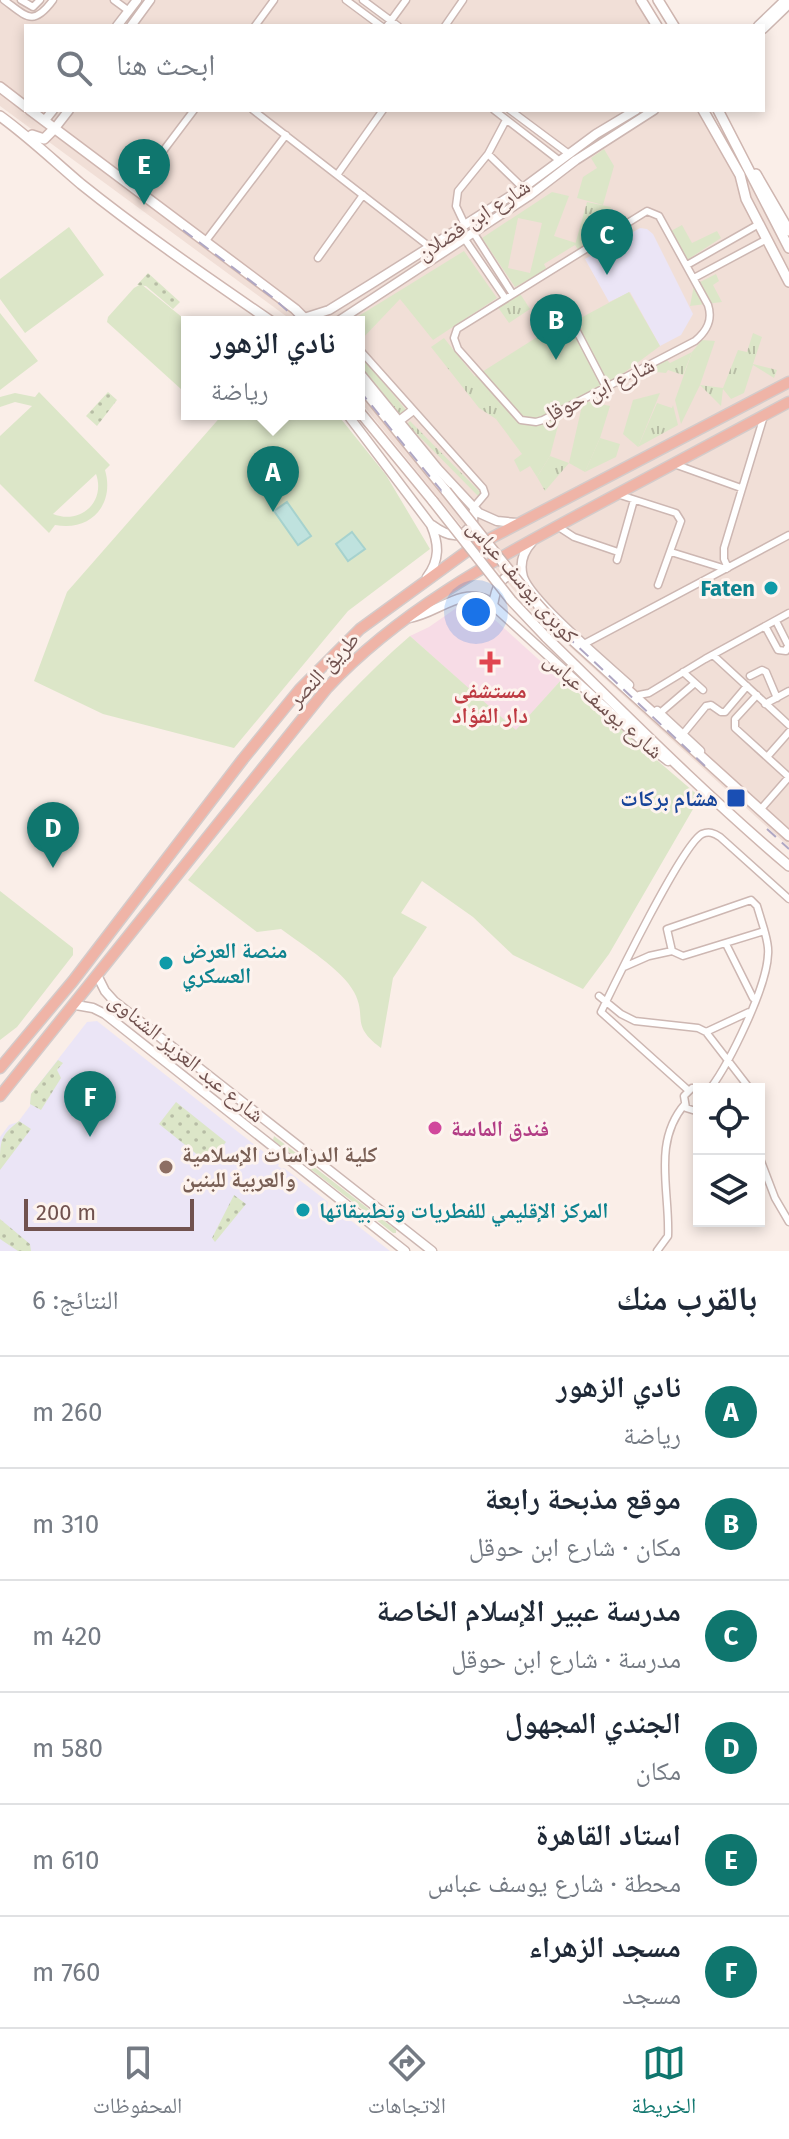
<!DOCTYPE html>
<html lang="ar">
<meta charset="utf-8">
<style>
body{margin:0;font-family:"Fira Sans","Noto Naskh Arabic",sans-serif;background:#f2f2f3;color:#1f2937;direction:rtl}
.controls{position:absolute;right:24px;bottom:24px;display:grid;overflow:hidden;border-radius:0px;box-shadow:0 4px 12px #0003}
.controls button{width:72px;height:72px;display:grid;place-items:center;padding:0;border:0;border-bottom:2px solid #e0e1e3;background:#fff;color:#1f2937;font:40px sans-serif}
.scale{position:absolute;left:24px;bottom:20px;width:170px;box-sizing:border-box;padding-left:8px;border:4px solid #71524f;border-top:0;font-size:22px;line-height:28px;white-space:nowrap;color:#71524f;-webkit-text-stroke:6px #fdf3ee;paint-order:stroke}
.you{position:absolute;left:476px;top:612px;width:28px;height:28px;margin:-20px;border:6px solid #fff;border-radius:50%;background:#1a73e8;box-shadow:0 0 0 12px #1a73e833}
.badge{display:grid;place-items:center;width:52px;height:52px;border-radius:50%;background:#0f766e;color:#fff;font-size:26px;font-weight:700}
.pin{position:absolute;translate:-50% -66px;filter:drop-shadow(0 2px 4px #0008)}
.pin::after{content:'';position:absolute;top:42px;width:28px;height:24px;background:inherit;clip-path:polygon(0 0,100% 0,50% 100%)}
.popup{position:absolute;left:181px;top:316px;width:184px;height:104px;box-sizing:border-box;display:grid;place-content:center;border-radius:0px;background:#fff;filter:drop-shadow(0 2px 6px #0005);font-size:26px;white-space:nowrap;color:#747a83}
.popup b{font-size:30px;color:#1f2937}
.popup::after{content:'';position:absolute;left:50%;top:100%;margin-left:-16px;border:16px solid transparent;border-top-color:#fff}
.list{margin:0;padding:0;list-style:none}
h2{display:flex;justify-content:space-between;align-items:center;height:104px;margin:0;padding:0 32px;font-size:34px}
h2 small{font-size:26px;font-weight:400;color:#747a83}
.list li{display:grid;grid-template-columns:52px 1fr auto;gap:24px;align-items:center;box-sizing:border-box;height:112px;padding:0 32px;border-top:2px solid #e0e1e3}
.list b{display:block;font-size:30px;white-space:nowrap}
.list p{margin:0;font-size:26px;white-space:nowrap;color:#747a83}
.list em{font-size:26px;font-style:normal;color:#747a83}
.icon{flex:none;width:44px;height:44px;fill:none;stroke:currentColor;stroke-width:2;stroke-linecap:round;stroke-linejoin:round}
.map{position:relative;flex:none;width:789px;height:1251px;overflow:hidden;direction:ltr}
.search{position:absolute;background:#fff;box-shadow:0 4px 12px #0003;left:24px;right:24px;top:24px;height:88px;display:flex;align-items:center;gap:20px;box-sizing:border-box;padding:0 28px;border-radius:0px;color:#747a83;font-size:30px}
.sheet{height:776px;background:#fff}
nav{display:flex;justify-content:space-around;align-items:center;box-sizing:border-box;height:112px;border-top:2px solid #e0e1e3;background:#fff;font-size:22px;color:#747a83}
nav a{display:grid;justify-items:center;gap:4px}
nav .on{color:#0f766e}
.map>svg:first-child{display:block}
</style>
<div class="map">
<svg width="789" height="1251" viewBox="0 0 789 1251">
<defs>
<pattern id="grass-tufts" width="24" height="20" patternUnits="userSpaceOnUse" patternTransform="scale(2)"><rect width="24" height="20" fill="#dce6c8"/><path d="M3 7l-1-3M5 7V3M7 7l1-3M15 17l-1-3M17 17v-4M19 17l1-3" fill="none" stroke="#b7bda5"/></pattern>
<pattern id="garden-dots" width="8" height="8" patternUnits="userSpaceOnUse" patternTransform="scale(2)"><rect width="8" height="8" fill="#dce6c8"/><path d="M2 2h.1M6 6h.1" fill="none" stroke="#b7bda5" stroke-width="1.8" stroke-linecap="round"/></pattern>
</defs>
<rect width="100%" height="100%" fill="#faeee8"/>
<path fill="#f1dfd7" d="M 0,0 L 646,0 L 662,26 L 26,26 L 26,110 L 710,110 L 789,255 L 789,847 L 533,613 L 501,575 L 359,400 L 359,322 L 294,322 L 0,106 Z"/>
<path fill="#ebe5f6" d="M 640,228 L 647,229 L 653,234 L 693,314 L 681,335 L 660,346 L 630,292 L 609,302 L 585,259 Z
M 97,1021 L 279,1164 L 278,1166 L 282,1169 L 284,1168 L 328,1202 L 327,1208 L 339,1218 L 349,1219 L 390,1251 L 0,1251 L 0,1137 L 9,1125 L 18,1122 L 30,1106 L 31,1094 L 87,1022 Z"/>
<path fill="#f7dce6" d="M 465,602 L 475,602 L 547,667 L 547,669 L 562,679 L 516,731 L 410,636 L 429,627 Z"/>
<path fill="url(#grass-tufts)" d="M 587,202 L 611,207 C 605,227 589,233 579,251 L 575,245 Z
M 716,274 L 719,281 L 713,285 L 722,302 L 690,306 L 694,285 Z
M 519,292 L 530,309 L 509,323 L 497,306 Z
M 753,333 L 762,337 L 753,364 L 777,370 L 774,378 L 753,365 L 744,393 L 731,399 L 723,389 L 721,406 L 700,385 L 723,388 L 738,350 L 747,352 Z
M 444,338 L 504,413 L 496,419 L 479,408 L 431,347 Z
M 692,352 L 683,375 L 668,370 L 666,373 L 646,371 L 667,360 L 670,363 Z
M 359,353 L 406,410 L 399,416 L 359,367 Z
M 657,403 L 672,408 L 673,405 L 678,425 L 638,447 Z
M 410,421 L 481,493 L 478,496 L 407,424 Z
M 600,438 L 620,444 L 616,457 L 585,472 Z
M 550,456 L 569,463 L 545,491 L 537,477 Z
M 274,1136 L 396,1230 L 396,1233 L 393,1233 L 273,1140 Z"/>
<path fill="#dce6c8" fill-rule="evenodd" d="M 604,149 L 614,166 L 603,205 L 577,198 L 583,177 L 597,168 L 591,158 Z
M 552,192 L 569,196 L 554,236 L 576,243 L 575,245 L 544,264 L 547,270 L 515,287 L 482,238 ZM 518,218 L 542,223 L 530,273 L 508,268 Z
M 682,225 L 692,243 L 717,231 L 721,238 L 687,260 L 671,231 Z
M 69,227 L 104,275 L 25,333 L 0,299 L 0,279 Z
M 464,251 L 497,298 L 433,340 L 400,299 L 361,340 L 359,337 L 359,322 L 349,322 Z
M 141,284 L 188,322 L 187,391 L 182,390 L 107,322 L 108,317 L 134,288 Z
M 629,292 L 660,346 L 586,401 L 610,406 L 600,438 L 585,472 L 569,463 L 583,401 L 553,419 L 560,418 L 550,456 L 537,477 L 530,466 L 520,472 L 514,460 L 522,454 L 496,419 L 503,412 L 474,377 L 561,322 L 569,312 L 575,321 Z
M 0,313 L 38,361 L 0,390 Z
M 702,340 L 715,341 L 700,385 L 681,424 L 675,400 L 692,352 Z
M 39,392 L 110,465 L 105,470 C 115,504 91,532 55,525 L 49,533 L 0,484 L 0,436 L 32,406 L 15,402 L 0,407 L 0,397 L 15,393 L 35,397 ZM 96,474 C 106,502 80,525 53,514 Z
M 660,393 L 638,447 L 623,434 L 633,400 Z
M 223,414 L 337,414 L 386,475 L 430,549 L 348,611 L 234,748 L 103,714 L 34,681 L 67,592 Z
M 410,636 L 516,730 L 562,679 L 700,797 L 609,954 L 583,989 L 513,955 L 473,917 L 422,881 L 401,913 L 427,927 L 393,978 L 381,1048 C 349,1024 368,1018 354,992 C 342,969 302,945 281,929 L 257,932 L 188,880 C 259,796 327,708 410,636 Z
M 0,891 L 73,948 L 73,955 L 17,1027 L 0,1040 Z"/>
<path fill="url(#garden-dots)" d="M 148,273 L 180,302 L 173,309 L 146,286 L 137,285 Z
M 108,392 L 117,400 L 97,426 L 86,416 Z
M 58,1060 L 63,1063 L 57,1070 L 61,1078 L 41,1110 L 30,1104 L 31,1094 Z
M 176,1102 L 226,1142 L 209,1164 L 159,1124 Z
M 19,1121 L 31,1129 L 0,1170 C 0,1139 0,1136 19,1121 Z
M 234,1195 L 246,1204 L 215,1242 L 212,1238 Z
M 0,1219 L 30,1244 L 31,1251 L 18,1251 L 0,1239 Z"/>
<path fill="#bfe2de" stroke="#a6d2ce" stroke-width="2" d="M 287,502 L 311,536 L 298,545 L 274,511 Z
M 352,532 L 365,549 L 348,561 L 336,544 Z"/>
<g fill="none" stroke-linecap="round" stroke-linejoin="round">
<g stroke="#cdb7b2" stroke-width="9">
<path id="minor" d="M 4,0 C 27,17 33,27 53,0
M 21,0 L 33,7 L 40,0
M 114,0 L 129,11
M 346,0 L 381,26
M 363,0 L 398,26
M 255,26 L 274,0
M 387,26 L 406,0
M 445,26 L 463,0
M 253,110 L 439,254
M 494,110 L 560,161
M 510,110 L 569,154
M 488,154 L 523,188
M 145,175 L 194,110
M 337,175 L 383,110
M 647,211 L 659,216 L 708,305 C 713,320 707,331 695,341 L 543,420 L 536,422 L 521,420 L 458,349 L 454,338 L 457,329 Z
M 464,223 L 456,206 L 458,191 L 488,154 L 506,120
M 473,232 L 512,293
M 464,238 L 505,298
M 205,242 L 286,135
M 318,258 L 363,195
M 687,265 L 759,224
M 694,278 L 767,239
M 569,316 L 606,387
M 359,349 L 483,488 L 485,494 L 474,507
M 674,464 L 741,488
M 617,494 L 676,513 L 681,521 L 658,585
M 557,526 L 574,537 L 618,552
M 671,552 L 726,569
M 617,560 L 634,500
M 728,568 L 724,559 L 724,548 L 764,416
M 765,626 L 778,650 L 786,651 L 788,645 L 776,621
M 584,644 L 789,535
M 713,655 L 789,725
M 683,672 L 703,690
M 750,676 L 762,670 L 766,672 L 777,698
M 639,695 L 649,693 L 705,659 L 789,613
M 757,695 L 735,719 L 735,728 L 789,777
M 765,704 L 789,691
M 660,713 L 695,683
M 683,734 L 706,706 L 711,705 L 721,712 L 725,712 L 747,686
M 767,757 L 789,732
M 760,810 L 789,777
M 726,944 L 753,998
M 624,967 L 649,956 L 672,951
M 599,996 L 621,1014 L 635,1021 L 698,1028 L 706,1032 L 750,1089
M 706,1032 L 749,1012
M 710,1089 C 730,1062 767,987 768,954 C 769,946 766,937 764,929 L 757,906 L 751,900 L 667,929 L 672,951 L 683,956 L 764,931
M 688,1090 L 601,1012 C 615,983 682,845 702,834 C 709,831 714,833 720,837 L 789,899
M 699,1112 L 686,1108 L 684,1096 L 692,1088 L 702,1089
M 759,1156 L 775,1198 L 789,1222
M 657,1251 L 668,1236 C 670,1191 652,1142 685,1104"/>
</g>
<g stroke="#cdb7b2" stroke-width="11">
<path id="tertiary" d="M 117,26 L 137,0
M 131,26 L 150,0
M 758,26 L 785,0
M 763,29 L 789,4
M 45,120 L 53,110
M 55,128 L 69,110
M 304,318 L 329,310 L 371,284 L 523,188 L 596,134 L 636,110
M 337,322 L 529,196 L 576,160 L 654,110
M 359,372 L 438,469 L 479,513 L 497,521 L 516,523
M 347,414 L 431,525 C 439,544 440,560 427,577
M 399,421 L 412,411
M 432,525 C 447,536 462,542 473,522 L 474,507
M 532,542 C 523,552 519,563 523,577 C 532,602 606,664 629,685
M 493,605 C 496,588 499,576 518,573
M 409,618 C 436,614 461,587 487,600 L 641,740 L 668,761
M 657,711 L 700,751
M 98,977 L 105,991 L 114,1001 L 432,1251
M 76,1005 L 93,1008 L 105,1014 L 405,1251"/>
</g>
<g stroke="#cfb6b0" stroke-width="12">
<path id="secondary" d="M 641,0 L 657,26
M 658,0 L 674,26
M 0,87 L 26,107
M 30,110 L 295,309 L 308,322
M 703,110 L 740,175 L 746,199 L 789,282
M 718,110 L 789,248
M 0,116 C 29,137 54,161 81,184 C 142,233 207,277 272,322
M 32,135 L 44,139 L 55,128
M 756,174 L 789,231
M 359,384 L 446,491
M 359,411 L 433,501
M 557,626 L 789,836
M 546,637 C 626,715 704,794 789,866"/>
</g>
<g stroke="#d4cbca" stroke-width="13">
<path id="trunk" d="M 0,1068 L 73,981 L 243,759 L 300,689 L 360,629 L 470,549 L 789,382
M 0,1096 L 327,688 C 398,612 489,563 580,514 C 650,477 719,439 789,402"/>
</g>
<use href="#minor" stroke="#fff" stroke-width="6"/>
<use href="#tertiary" stroke="#fff" stroke-width="8"/>
<use href="#secondary" stroke="#fff" stroke-width="9"/>
<use href="#trunk" stroke="#efb4a7" stroke-width="10"/>
<path stroke="#afa7c3" stroke-width="2" stroke-dasharray="12 8" stroke-linecap="butt" d="M 183,230 L 272,297 L 300,322
M 359,390 L 538,609 L 705,766
M 767,829 L 789,849"/>
<g stroke="#cfb6b0" stroke-width="12" stroke-linecap="butt">
<path id="secondary-bridge" d="M 446,491 L 524,589 L 557,626
M 433,501 L 511,600 L 546,637"/>
</g>
<use href="#secondary-bridge" stroke="#fff" stroke-width="9"/>
</g>
<g fill="#0f9aa8" stroke="#fdf3ee" stroke-width="3">
<circle cx="771" cy="588" r="8"/>
<circle cx="166" cy="963" r="8"/>
<circle cx="303" cy="1210" r="8"/>
</g>
<path fill="#e0444e" stroke="#fdf3ee" stroke-width="3" d="M486 650h8v8h8v8h-8v8h-8v-8h-8v-8h8z"/>
<rect fill="#1a4fb4" stroke="#fdf3ee" stroke-width="3" x="726" y="788" width="20" height="20" rx="4"/>
<circle fill="#d1479c" stroke="#fdf3ee" stroke-width="3" cx="435" cy="1128" r="8"/>
<circle fill="#8d6e63" stroke="#fdf3ee" stroke-width="3" cx="166" cy="1167" r="8"/>
<g text-anchor="middle" stroke-width="6" stroke-linejoin="round" paint-order="stroke">
<g font-size="22" fill="#71524f" stroke="#fdf3ee">
<text transform="translate(473 219) rotate(-33)" y="8">شارع ابن فضلان</text>
<text transform="translate(597 390) rotate(-26)" y="8">شارع ابن حوقل</text>
<text transform="translate(523 581) rotate(49)" y="8">كوبرى يوسف عباس</text>
<text transform="translate(323 669) rotate(-47)" y="8">طريق النصر</text>
<text transform="translate(604 705) rotate(41)" y="8">شارع يوسف عباس</text>
<text transform="translate(187 1057) rotate(39)" y="8">شارع عبد العزيز الشناوى</text>
</g>
<g font-size="22" font-weight="bold" fill="#0d838f" stroke="#fdf3ee" text-anchor="start">
<text x="755" y="596" text-anchor="end">Faten</text>
<text x="182" y="958">منصة العرض<tspan x="182" dy="25">العسكري</tspan></text>
<text x="319" y="1218">المركز الإقليمي للفطريات وتطبيقاتها</text>
</g>
<g font-size="22" font-weight="bold" fill="#be3a42" stroke="#fdf3ee">
<text x="490" y="698">مستشفى<tspan x="490" dy="25">دار الفؤاد</tspan></text>
</g>
<g font-size="22" font-weight="bold" fill="#164399" stroke="#fdf3ee" text-anchor="end">
<text x="718" y="806">هشام بركات</text>
</g>
<g font-size="22" font-weight="bold" fill="#b23c85" stroke="#fdf3ee" text-anchor="start">
<text x="451" y="1136">فندق الماسة</text>
</g>
<g font-size="22" font-weight="bold" fill="#785e54" stroke="#fdf3ee" text-anchor="start">
<text x="182" y="1162">كلية الدراسات الإسلامية<tspan x="182" dy="25">والعربية للبنين</tspan></text>
</g>
</g>
</svg>
<div class="controls">
<button><svg class="icon" aria-label="locate" viewBox="0 0 24 24"><circle cx="12" cy="12" r="6"/><path d="M12 2v4M12 18v4M2 12h4M18 12h4"/></svg></button>
<button><svg class="icon" aria-label="layers" viewBox="0 0 24 24"><path d="M12 4l9 5-9 5-9-5zM3 14l9 5 9-5"/></svg></button>
</div>
<div class="scale">200 m</div>
<div class="you"></div>
<div class="pin badge" style="left:273px;top:512px">A</div>
<div class="popup"><b>نادي الزهور</b>رياضة</div>
<div class="pin badge" style="left:556px;top:360px">B</div>
<div class="pin badge" style="left:607px;top:275px">C</div>
<div class="pin badge" style="left:53px;top:868px">D</div>
<div class="pin badge" style="left:144px;top:205px">E</div>
<div class="pin badge" style="left:90px;top:1137px">F</div>
<div class="search"><svg class="icon" aria-label="search" viewBox="0 0 24 24"><circle cx="10" cy="10" r="6"/><path d="M15 15l6 6"/></svg>ابحث هنا</div>
</div>
<section class="sheet">
<h2>بالقرب منك<small>النتائج: 6</small></h2>
<ul class="list">
<li><span class="badge">A</span><div><b>نادي الزهور</b><p>رياضة</p></div><em>260 m</em></li>
<li><span class="badge">B</span><div><b>موقع مذبحة رابعة</b><p>مكان · شارع ابن حوقل</p></div><em>310 m</em></li>
<li><span class="badge">C</span><div><b>مدرسة عبير الإسلام الخاصة</b><p>مدرسة · شارع ابن حوقل</p></div><em>420 m</em></li>
<li><span class="badge">D</span><div><b>الجندي المجهول</b><p>مكان</p></div><em>580 m</em></li>
<li><span class="badge">E</span><div><b>استاد القاهرة</b><p>محطة · شارع يوسف عباس</p></div><em>610 m</em></li>
<li><span class="badge">F</span><div><b>مسجد الزهراء</b><p>مسجد</p></div><em>760 m</em></li>
</ul>
</section>
<nav>
<a class="on"><svg class="icon" aria-label="map" viewBox="0 0 24 24"><path d="M3 6l6-2 6 2 6-2v14l-6 2-6-2-6 2zM9 4v14M15 6v14"/></svg>الخريطة</a>
<a><svg class="icon" aria-label="directions" viewBox="0 0 24 24"><path d="M12 3l9 9-9 9-9-9zM9 14v-3h6M13 9l2 2-2 2"/></svg>الاتجاهات</a>
<a><svg class="icon" aria-label="saved" viewBox="0 0 24 24"><path d="M7 4h10v16l-5-4-5 4z"/></svg>المحفوظات</a>
</nav>
